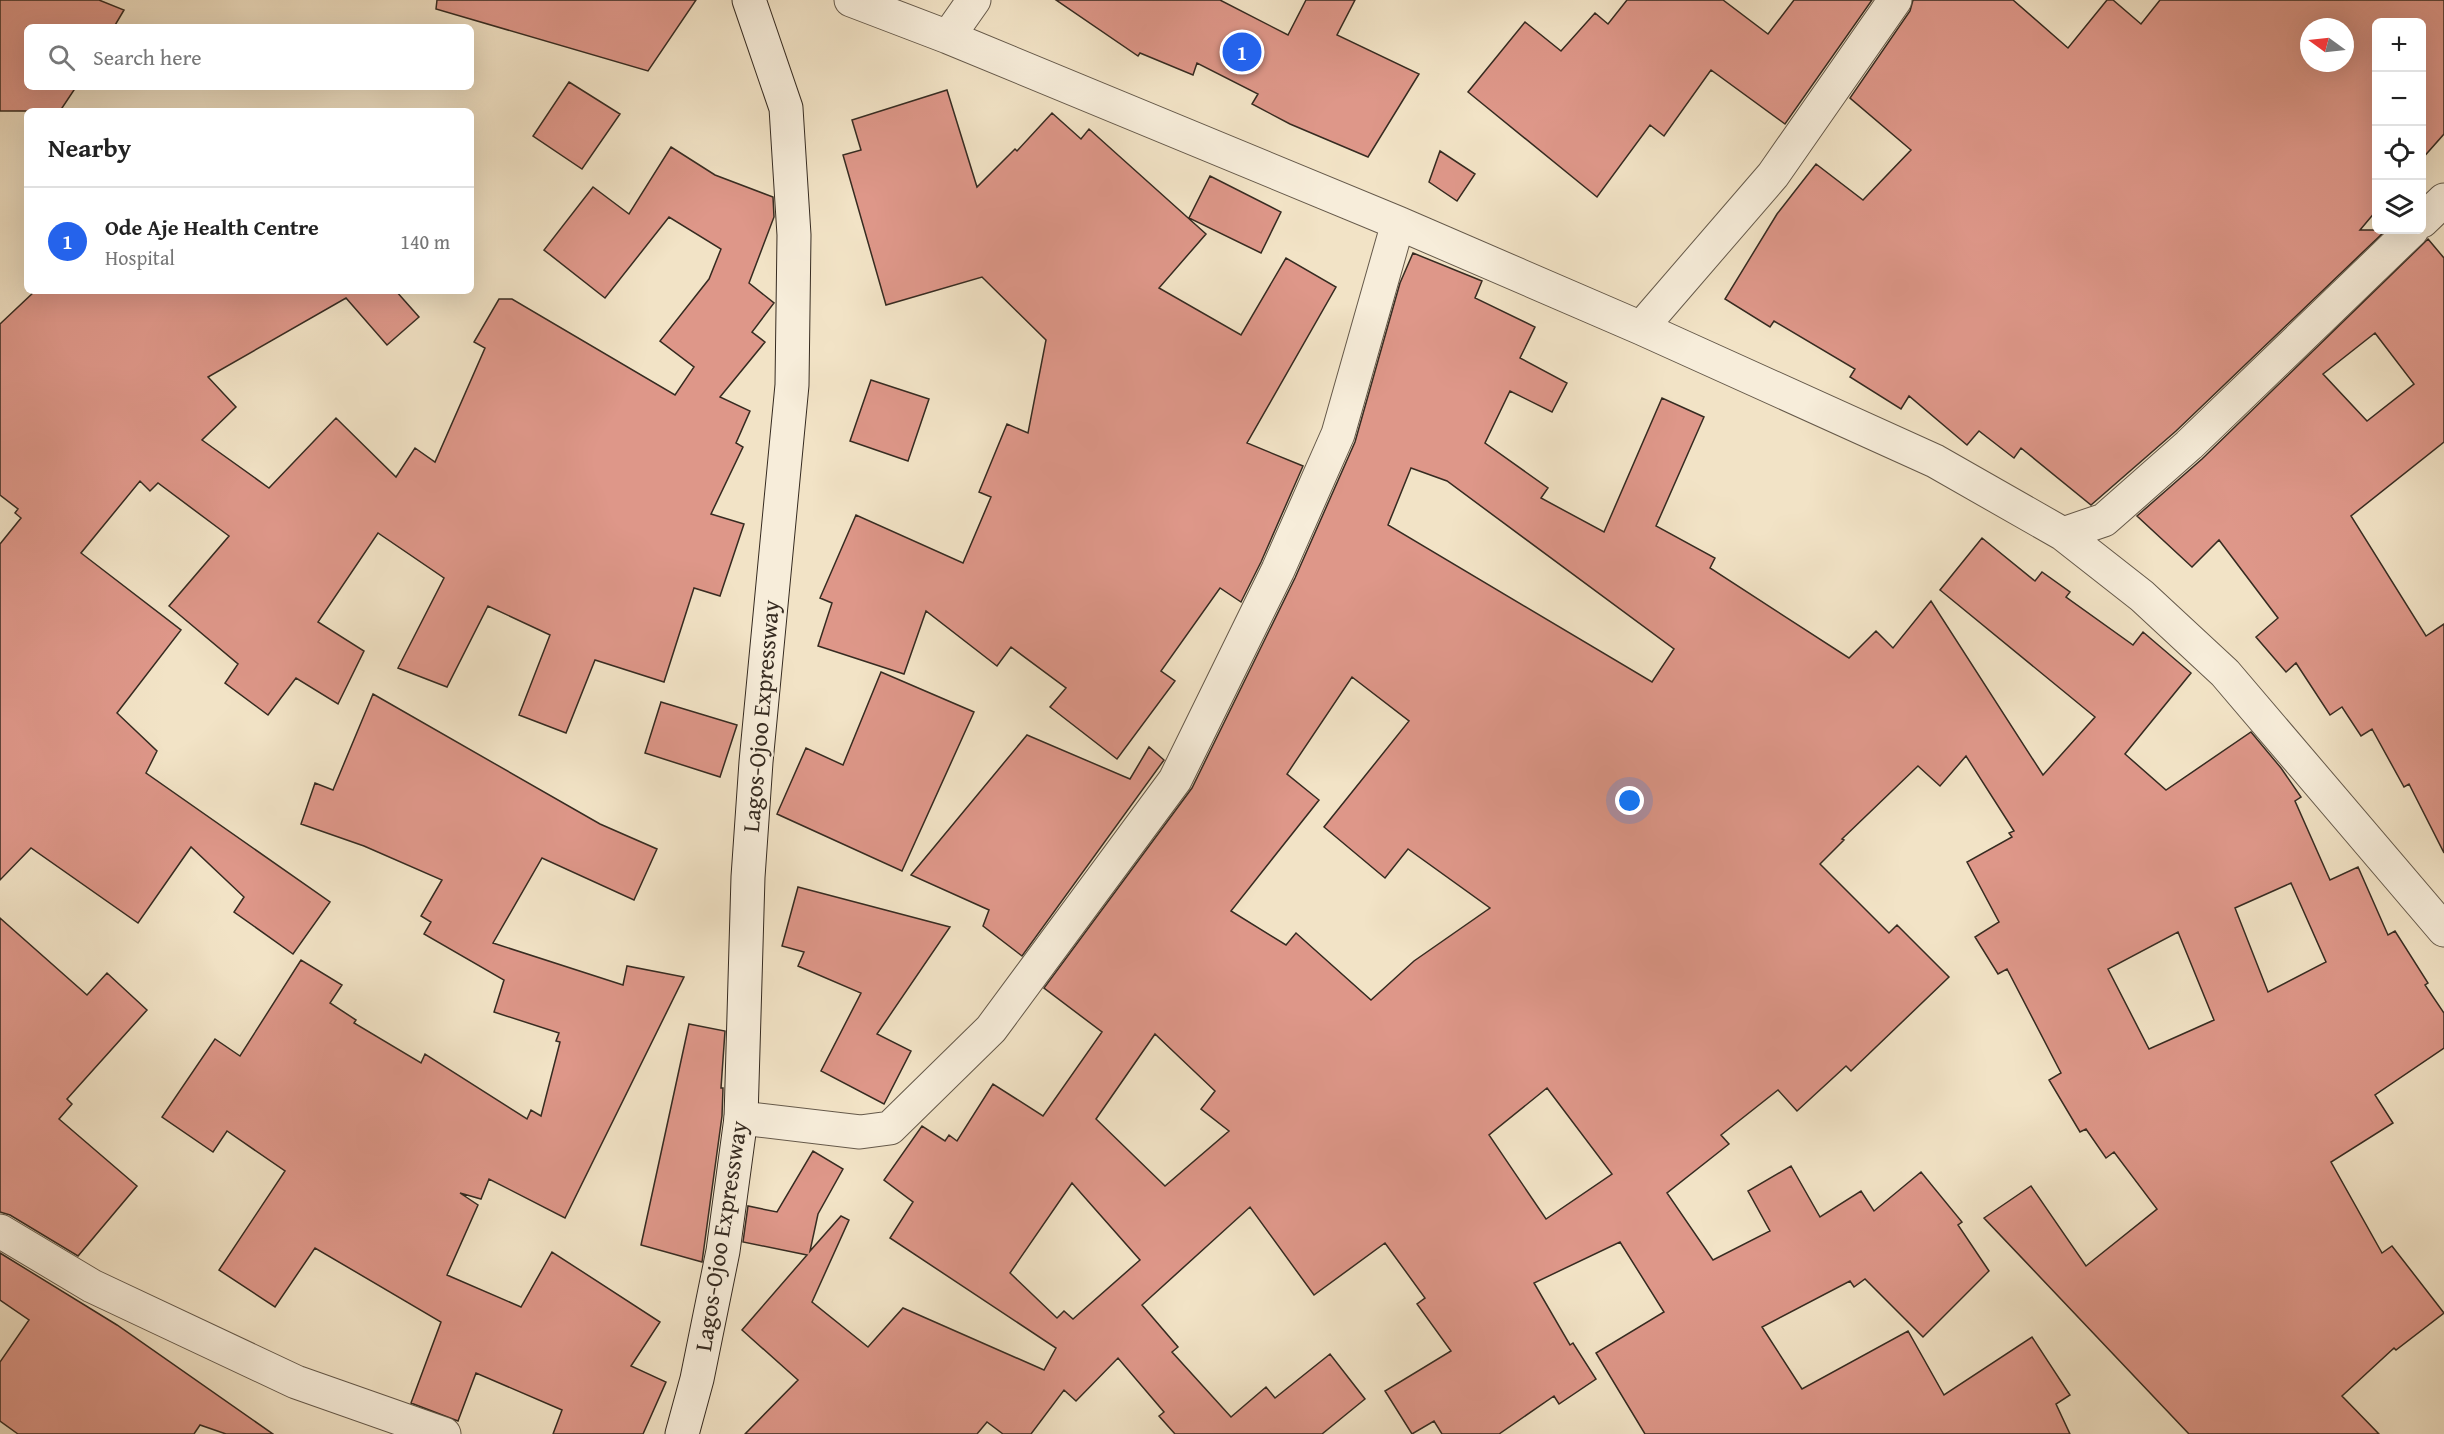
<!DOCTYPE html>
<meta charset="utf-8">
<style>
body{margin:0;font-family:"Gentium Book Plus",serif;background:#f2f2f2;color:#222}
.controls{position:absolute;right:18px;top:18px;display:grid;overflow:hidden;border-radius:9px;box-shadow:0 6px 24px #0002}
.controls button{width:54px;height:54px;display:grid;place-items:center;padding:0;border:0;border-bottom:2px solid #e0e0e0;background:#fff;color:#222;font:30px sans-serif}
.compass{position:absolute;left:2300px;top:18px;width:54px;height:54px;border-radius:50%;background:#fff;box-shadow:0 6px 24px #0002;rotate:285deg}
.you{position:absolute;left:1630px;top:801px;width:21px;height:21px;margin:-15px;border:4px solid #fff;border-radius:50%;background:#1a73e8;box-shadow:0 0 0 9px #1a73e833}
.badge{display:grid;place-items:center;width:39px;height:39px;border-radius:50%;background:#2563eb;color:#fff;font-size:20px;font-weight:700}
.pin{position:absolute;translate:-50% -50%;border:3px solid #fff;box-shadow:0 2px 6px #0006}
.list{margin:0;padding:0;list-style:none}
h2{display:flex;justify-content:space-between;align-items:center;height:78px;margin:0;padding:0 24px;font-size:26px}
h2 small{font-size:20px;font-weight:400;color:#767676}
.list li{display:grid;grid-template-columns:39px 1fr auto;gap:18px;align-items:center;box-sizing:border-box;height:108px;padding:0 24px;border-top:2px solid #e0e0e0}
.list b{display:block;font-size:22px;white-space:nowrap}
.list p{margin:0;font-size:20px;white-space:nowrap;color:#767676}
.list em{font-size:20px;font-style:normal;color:#767676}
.icon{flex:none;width:33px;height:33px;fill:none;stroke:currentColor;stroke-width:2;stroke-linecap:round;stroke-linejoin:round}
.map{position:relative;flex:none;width:2444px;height:1434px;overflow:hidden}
.search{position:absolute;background:#fff;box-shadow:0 6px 24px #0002;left:24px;top:24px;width:450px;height:66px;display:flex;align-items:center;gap:15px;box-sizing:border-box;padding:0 21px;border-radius:9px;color:#767676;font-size:22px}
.panel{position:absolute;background:#fff;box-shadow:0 6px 24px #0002;left:24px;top:108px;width:450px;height:186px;border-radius:9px}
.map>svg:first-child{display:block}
</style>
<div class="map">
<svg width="2444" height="1434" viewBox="0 0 2444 1434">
<rect width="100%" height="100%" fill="#f2e3c6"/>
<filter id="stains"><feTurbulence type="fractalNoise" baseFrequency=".00333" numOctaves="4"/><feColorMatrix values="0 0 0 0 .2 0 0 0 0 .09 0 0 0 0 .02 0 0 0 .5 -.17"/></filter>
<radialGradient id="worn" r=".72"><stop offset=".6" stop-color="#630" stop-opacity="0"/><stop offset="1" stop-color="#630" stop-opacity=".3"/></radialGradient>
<path fill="#de9789" stroke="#362b21" stroke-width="1.5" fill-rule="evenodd" d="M 0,0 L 99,0 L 124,10 L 114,27 L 27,27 L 27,87 L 76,87 L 60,111 L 0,111 Z
M 437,0 L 696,0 L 648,71 L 436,9 Z
M 1056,0 L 1220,0 L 1288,35 L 1306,0 L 1355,0 L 1337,35 L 1419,74 L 1368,157 L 1290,124 L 1252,104 L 1258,94 L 1197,63 L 1193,75 L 1140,53 L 1138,56 Z
M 1627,0 L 1723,0 L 1768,34 L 1794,0 L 1872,0 L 1785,124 L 1711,70 L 1664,136 L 1650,125 L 1597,197 L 1468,92 L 1525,22 L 1561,51 L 1595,13 L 1608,24 Z
M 1913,0 L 2013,0 L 2068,48 L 2107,0 L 2113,0 L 2141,24 L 2160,0 L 2444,0 L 2444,134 L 2421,160 L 2421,22 L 2376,22 L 2376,211 L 2360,230 L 2386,230 L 2176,431 L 2091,505 L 2021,448 L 2014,458 L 1979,431 L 1967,445 L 1909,396 L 1901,409 L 1850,377 L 1855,369 L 1774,321 L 1770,327 L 1725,299 L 1777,214 L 1816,164 L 1863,200 L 1911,150 L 1850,98 L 1910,11 ZM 2309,27 L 2345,27 L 2345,63 L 2309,63 Z
M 569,82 L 620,114 L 582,169 L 533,136 Z
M 947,90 L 977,187 L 1015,149 L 1017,151 L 1052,113 L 1081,139 L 1089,129 L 1206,234 L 1159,288 L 1241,335 L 1286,258 L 1336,287 L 1247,443 L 1303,466 L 1261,562 L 1241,602 L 1220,588 L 1161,671 L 1175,681 L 1117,759 L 1050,707 L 1066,688 L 1011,647 L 997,666 L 926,611 L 904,674 L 818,646 L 832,603 L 820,598 L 856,515 L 963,563 L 991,497 L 979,492 L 1007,424 L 1028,433 L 1046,340 L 982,277 L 886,305 L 843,155 L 861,150 L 852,120 Z
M 671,147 L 715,175 L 773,197 L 774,217 L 749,283 L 774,303 L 752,332 L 765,342 L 720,397 L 750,411 L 736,443 L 743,447 L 711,514 L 744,524 L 720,596 L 694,588 L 664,682 L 595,660 L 566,733 L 519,715 L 550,635 L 488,606 L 447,687 L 398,668 L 444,578 L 378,533 L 318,622 L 364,651 L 338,704 L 296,678 L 268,715 L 225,683 L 238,664 L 169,606 L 229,536 L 158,483 L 150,491 L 140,481 L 81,553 L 181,630 L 117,713 L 157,751 L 146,773 L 330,902 L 293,954 L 234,912 L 244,897 L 191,847 L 138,923 L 31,848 L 0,880 L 0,544 L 21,518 L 15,513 L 18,509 L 0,495 L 0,324 L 35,291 L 396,291 L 419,317 L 387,345 L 346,298 L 208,377 L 236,407 L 202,440 L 269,488 L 336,418 L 396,477 L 415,448 L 435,462 L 485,348 L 474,342 L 499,299 L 512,299 L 675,395 L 694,367 L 660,341 L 709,279 L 721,249 L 669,217 L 605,298 L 544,250 L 593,187 L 629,214 Z
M 1440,151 L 1475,174 L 1457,201 L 1429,182 Z
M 1210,176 L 1281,212 L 1261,253 L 1189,218 Z
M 2428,239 L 2444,258 L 2444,442 L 2351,516 L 2426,636 L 2444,624 L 2444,853 L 2409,784 L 2404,787 L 2372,729 L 2361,736 L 2342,707 L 2330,715 L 2296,663 L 2286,672 L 2256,637 L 2278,618 L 2219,540 L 2192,567 L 2137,516 L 2202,459 ZM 2375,333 L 2414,384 L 2367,421 L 2323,374 Z
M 1413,253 L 1482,281 L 1475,298 L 1535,327 L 1520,358 L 1567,383 L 1552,412 L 1510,391 L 1485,443 L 1548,488 L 1541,498 L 1604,532 L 1662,398 L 1704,417 L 1656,526 L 1715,558 L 1710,568 L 1849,658 L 1876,631 L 1893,648 L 1931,601 L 2043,775 L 2095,717 L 1940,590 L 1982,538 L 2035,581 L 2042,572 L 2070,592 L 2066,597 L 2133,645 L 2143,632 L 2191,673 L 2125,754 L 2166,790 L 2251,732 L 2281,768 L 2301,797 L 2295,801 L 2330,880 L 2358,867 L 2388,935 L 2395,931 L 2428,983 L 2425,985 L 2444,1013 L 2444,1048 L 2375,1095 L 2393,1123 L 2331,1162 L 2382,1253 L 2392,1246 L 2444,1313 L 2396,1350 L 2394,1348 L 2342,1396 L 2379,1434 L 2189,1434 L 1984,1218 L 2031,1186 L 2086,1266 L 2157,1209 L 2114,1152 L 2106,1158 L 2086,1129 L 2080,1132 L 2049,1080 L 2061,1073 L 2007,969 L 1998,974 L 1975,937 L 1999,922 L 1967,862 L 2012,837 L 2009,833 L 2014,831 L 1966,756 L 1940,786 L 1918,766 L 1842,839 L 1844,840 L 1820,864 L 1889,933 L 1897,925 L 1949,977 L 1851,1071 L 1846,1066 L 1797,1111 L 1778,1090 L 1721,1135 L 1729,1144 L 1667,1193 L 1713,1260 L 1770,1231 L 1748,1191 L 1791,1166 L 1820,1217 L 1861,1191 L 1874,1211 L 1921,1172 L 1962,1222 L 1958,1225 L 1989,1271 L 1923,1337 L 1865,1279 L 1854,1287 L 1850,1281 L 1762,1327 L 1802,1389 L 1908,1331 L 1944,1395 L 2032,1337 L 2070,1395 L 2056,1404 L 2070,1434 L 1645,1434 L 1596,1353 L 1664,1312 L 1620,1242 L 1534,1283 L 1570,1345 L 1573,1343 L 1596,1379 L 1559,1404 L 1554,1396 L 1499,1434 L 1442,1434 L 1434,1421 L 1412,1434 L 1385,1391 L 1451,1351 L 1417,1304 L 1425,1298 L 1385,1243 L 1314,1295 L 1250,1207 L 1142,1305 L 1178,1347 L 1172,1352 L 1231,1417 L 1266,1387 L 1275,1398 L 1330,1354 L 1365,1399 L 1322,1434 L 1175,1434 L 1159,1416 L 1164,1412 L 1118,1358 L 1076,1401 L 1064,1390 L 1031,1434 L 1003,1434 L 987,1422 L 977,1434 L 745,1434 L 798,1380 L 742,1330 L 807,1255 L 743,1242 L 748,1206 L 777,1212 L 813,1151 L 843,1169 L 818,1214 L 810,1251 L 841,1216 L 849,1220 L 812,1302 L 868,1347 L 903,1308 L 1044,1370 L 1056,1348 L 890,1238 L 913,1202 L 884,1180 L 922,1126 L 945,1141 L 949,1135 L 957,1141 L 993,1084 L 1043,1116 L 1102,1032 L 1044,988 L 1192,788 L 1295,578 L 1355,442 L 1400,283 ZM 1411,468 L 1447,481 L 1674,649 L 1652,682 L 1388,525 ZM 1352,677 L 1409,721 L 1324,827 L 1385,878 L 1408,849 L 1490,908 L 1414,961 L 1371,1000 L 1296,933 L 1286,945 L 1231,911 L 1319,800 L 1287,774 ZM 2291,883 L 2326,962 L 2268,992 L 2235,908 ZM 2178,932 L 2214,1020 L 2149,1049 L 2108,969 ZM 1155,1034 L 1215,1091 L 1201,1109 L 1229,1131 L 1165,1186 L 1096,1119 ZM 1547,1088 L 1612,1174 L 1546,1219 L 1489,1135 ZM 1072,1183 L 1140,1260 L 1073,1319 L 1064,1311 L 1057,1318 L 1010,1273 Z
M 871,380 L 929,399 L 908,461 L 850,441 Z
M 881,672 L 974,712 L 902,871 L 777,814 L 806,748 L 843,765 Z
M 373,694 L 600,824 L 657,849 L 634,900 L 542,858 L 493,943 L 623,985 L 627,966 L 684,977 L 565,1218 L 489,1179 L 481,1199 L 460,1193 L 478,1205 L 447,1275 L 521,1307 L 552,1252 L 660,1322 L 631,1366 L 666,1382 L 643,1434 L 553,1434 L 562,1410 L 476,1373 L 458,1421 L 411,1403 L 441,1322 L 315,1248 L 275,1307 L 219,1270 L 285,1171 L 227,1131 L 213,1152 L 162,1117 L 215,1039 L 240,1056 L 301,960 L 342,985 L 330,1003 L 356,1020 L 354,1023 L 421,1063 L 425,1054 L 527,1119 L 531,1110 L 541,1116 L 560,1042 L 556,1041 L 559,1033 L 494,1012 L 504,980 L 424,934 L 431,922 L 421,916 L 442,880 L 364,846 L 301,824 L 315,783 L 333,790 Z
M 661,702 L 737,725 L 720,777 L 645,753 Z
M 1027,735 L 1130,779 L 1149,747 L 1164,760 L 1022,956 L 983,926 L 989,910 L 911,875 Z
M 798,887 L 950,927 L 877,1034 L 911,1051 L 884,1104 L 821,1071 L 861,993 L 798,966 L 804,952 L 782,946 Z
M 0,918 L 87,995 L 107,973 L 147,1010 L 67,1099 L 72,1104 L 59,1119 L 137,1186 L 78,1256 L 10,1215 L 0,1212 Z
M 689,1024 L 725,1031 L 721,1088 L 723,1088 L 722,1116 L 702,1262 L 641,1245 Z
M 0,1253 L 117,1325 L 273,1434 L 226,1434 L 200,1425 L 194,1434 L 18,1434 L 0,1421 L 0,1362 L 29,1320 L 0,1300 Z"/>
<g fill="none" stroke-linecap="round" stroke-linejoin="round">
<g stroke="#65594a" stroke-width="35">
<path id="street" d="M 851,0 L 948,37 L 1398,223 L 1641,328 L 1935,461 L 2063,534 L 2142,596 L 2225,673 L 2444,930
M 948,37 L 974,0
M 2422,221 L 2444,200
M 1641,328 L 1773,175 L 1895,0
M 2063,534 L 2104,520 L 2189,445 L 2412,230
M 741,1118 L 860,1132 L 890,1128 L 991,1029 L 1175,780 L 1278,570 L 1338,434 L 1398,223
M 0,1231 L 92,1286 L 296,1382 L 444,1434"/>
</g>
<g stroke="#362b21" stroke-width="35">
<path id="secondary" d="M 682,1434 L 697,1379 L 723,1251 L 741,1118 L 748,877 L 756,762 L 792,385 L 794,235 L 786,108 L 749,0"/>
</g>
<use href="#street" stroke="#f7edda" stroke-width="33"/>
<use href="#secondary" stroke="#f7edda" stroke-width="33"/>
</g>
<g text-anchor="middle" stroke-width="4.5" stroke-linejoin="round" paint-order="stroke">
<g font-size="24" fill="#362b21" stroke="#f7edda">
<text transform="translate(761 716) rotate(-85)" y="8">Lagos-Ojoo Expressway</text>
<text transform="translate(721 1236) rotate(-81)" y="8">Lagos-Ojoo Expressway</text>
</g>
</g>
<rect width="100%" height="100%" filter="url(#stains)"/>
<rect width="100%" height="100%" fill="url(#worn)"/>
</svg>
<div class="controls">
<button>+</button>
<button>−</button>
<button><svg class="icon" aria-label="locate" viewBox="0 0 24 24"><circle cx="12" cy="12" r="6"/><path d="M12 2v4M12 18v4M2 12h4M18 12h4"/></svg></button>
<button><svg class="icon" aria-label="layers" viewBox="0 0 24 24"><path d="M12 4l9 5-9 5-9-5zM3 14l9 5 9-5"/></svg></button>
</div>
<svg class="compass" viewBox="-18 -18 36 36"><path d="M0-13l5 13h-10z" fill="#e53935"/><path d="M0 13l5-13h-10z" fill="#767676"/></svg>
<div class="you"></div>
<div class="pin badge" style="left:1242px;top:52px">1</div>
<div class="search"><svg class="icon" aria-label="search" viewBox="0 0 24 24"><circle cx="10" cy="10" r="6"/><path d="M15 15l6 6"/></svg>Search here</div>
<section class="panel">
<h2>Nearby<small></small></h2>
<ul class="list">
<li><span class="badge">1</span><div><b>Ode Aje Health Centre</b><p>Hospital</p></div><em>140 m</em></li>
</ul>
</section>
</div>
